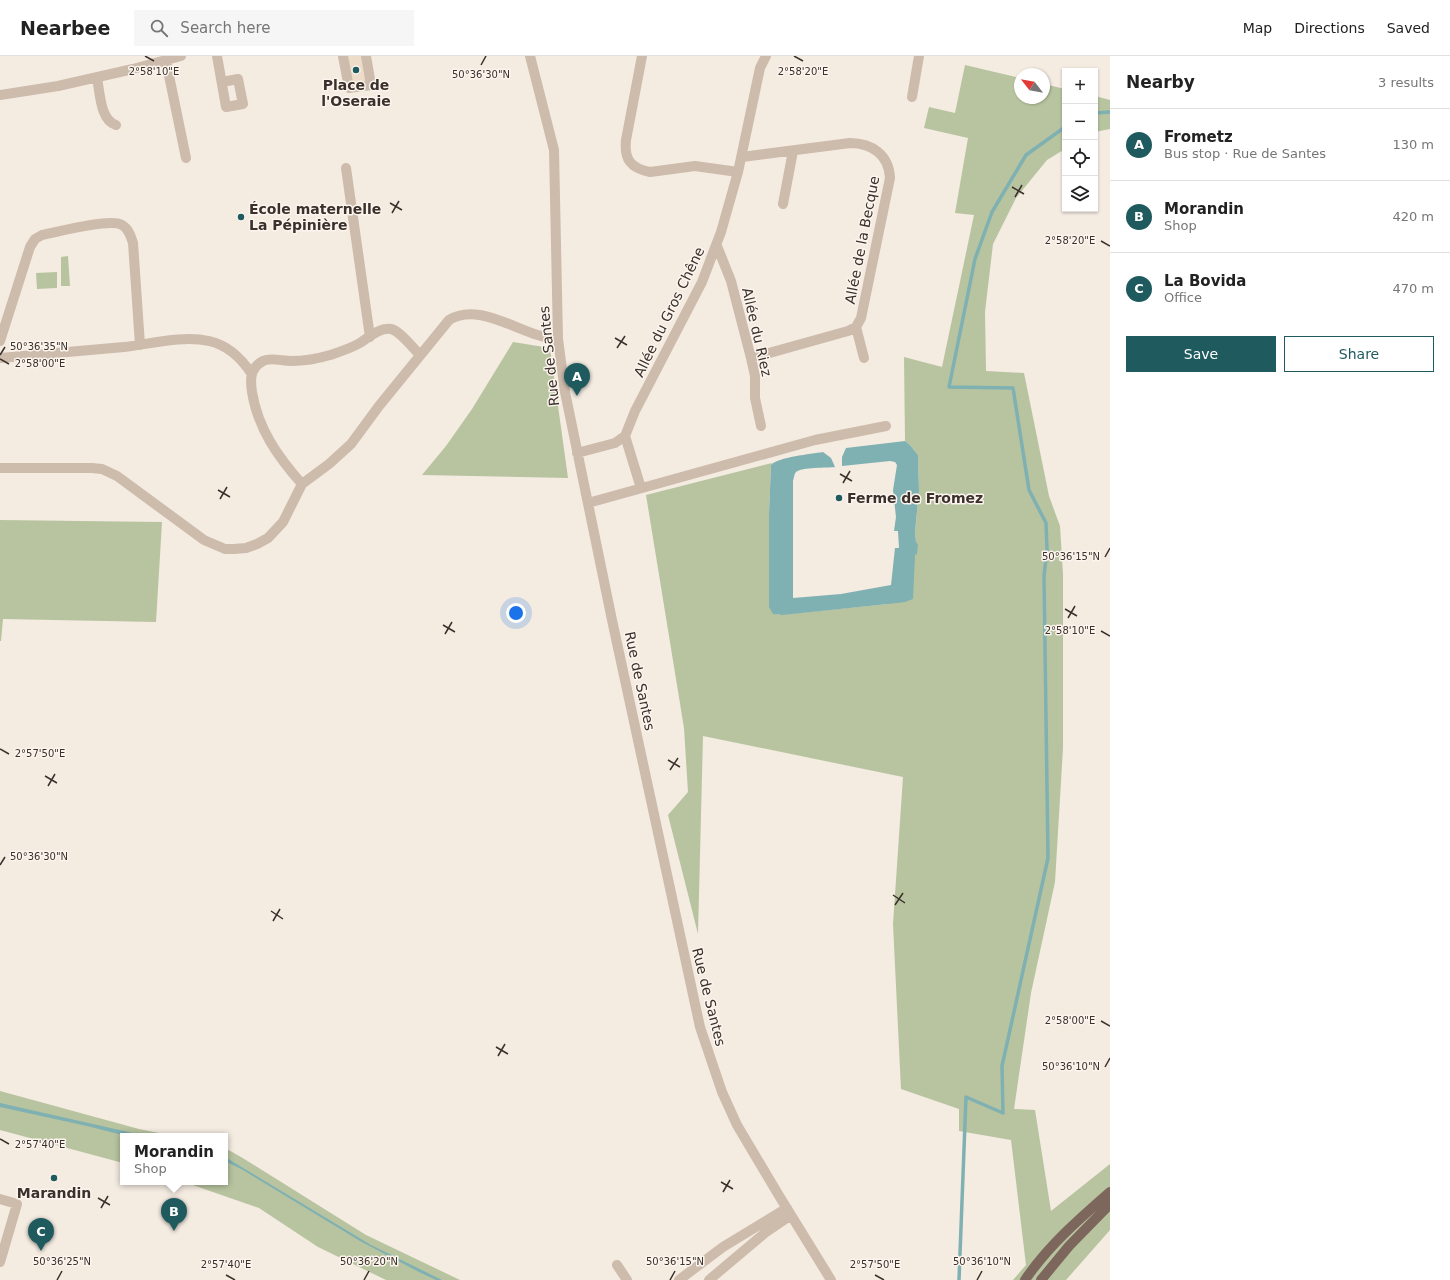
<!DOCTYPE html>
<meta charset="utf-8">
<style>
body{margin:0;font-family:"DejaVu Sans",sans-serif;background:#f6f6f6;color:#222}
.controls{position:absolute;right:12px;top:12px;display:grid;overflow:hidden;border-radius:0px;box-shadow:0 1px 3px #0004}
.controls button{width:36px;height:36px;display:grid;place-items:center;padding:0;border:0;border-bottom:1px solid #e0e0e0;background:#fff;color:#222;font:20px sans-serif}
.compass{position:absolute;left:1014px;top:12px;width:36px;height:36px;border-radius:50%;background:#fff;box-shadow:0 1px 3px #0004;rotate:301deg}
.you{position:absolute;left:516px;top:557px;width:14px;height:14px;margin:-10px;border:3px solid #fff;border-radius:50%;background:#1a73e8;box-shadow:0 0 0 6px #1a73e833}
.badge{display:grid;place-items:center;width:26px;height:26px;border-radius:50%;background:#1f5a5e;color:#fff;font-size:13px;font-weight:700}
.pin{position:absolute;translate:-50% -33px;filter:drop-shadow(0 1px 2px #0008)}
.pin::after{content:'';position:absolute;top:21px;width:14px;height:12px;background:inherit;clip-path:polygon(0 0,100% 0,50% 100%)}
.popup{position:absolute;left:120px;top:1077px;width:108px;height:52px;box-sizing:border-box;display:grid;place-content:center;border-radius:0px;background:#fff;filter:drop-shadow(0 1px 3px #0005);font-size:13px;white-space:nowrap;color:#767676}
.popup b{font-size:15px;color:#222}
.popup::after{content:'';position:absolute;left:50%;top:100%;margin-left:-8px;border:8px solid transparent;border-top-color:#fff}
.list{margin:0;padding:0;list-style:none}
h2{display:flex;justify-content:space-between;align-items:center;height:52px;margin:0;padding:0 16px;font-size:17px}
h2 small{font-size:13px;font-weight:400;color:#767676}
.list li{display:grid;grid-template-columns:26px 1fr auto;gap:12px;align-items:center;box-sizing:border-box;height:72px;padding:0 16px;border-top:1px solid #e0e0e0}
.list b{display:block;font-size:15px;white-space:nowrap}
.list p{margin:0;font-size:13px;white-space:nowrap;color:#767676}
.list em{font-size:13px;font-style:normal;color:#767676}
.actions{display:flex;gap:8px;padding:12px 16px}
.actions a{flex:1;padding:9px 0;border:1px solid #1f5a5e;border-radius:0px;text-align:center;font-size:14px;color:#1f5a5e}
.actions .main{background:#1f5a5e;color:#fff}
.icon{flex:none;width:22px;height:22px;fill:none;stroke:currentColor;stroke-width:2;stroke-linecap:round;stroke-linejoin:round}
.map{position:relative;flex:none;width:1110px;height:1224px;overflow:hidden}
header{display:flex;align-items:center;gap:24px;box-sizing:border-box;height:56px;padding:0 20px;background:#fff;border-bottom:1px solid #e0e0e0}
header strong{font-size:19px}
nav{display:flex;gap:22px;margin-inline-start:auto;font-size:14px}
.search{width:280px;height:36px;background:#f6f6f6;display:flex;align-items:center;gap:10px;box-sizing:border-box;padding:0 14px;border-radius:0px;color:#767676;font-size:15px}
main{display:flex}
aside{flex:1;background:#fff}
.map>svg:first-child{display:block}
</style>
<header>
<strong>Nearbee</strong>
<div class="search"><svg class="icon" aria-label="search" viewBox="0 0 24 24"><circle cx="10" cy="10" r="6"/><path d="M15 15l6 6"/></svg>Search here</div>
<nav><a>Map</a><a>Directions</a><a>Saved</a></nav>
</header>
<main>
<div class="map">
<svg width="1110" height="1224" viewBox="0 0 1110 1224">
<rect width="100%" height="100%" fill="#f4ebe1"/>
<path fill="#b8c4a0" d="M 965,9 L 1020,22 L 1020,42 L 1044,42 L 1044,28 L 1065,33 L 1065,93 L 1047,104 L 1016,142 L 993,188 L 985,256 L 986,315 L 1024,317 L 1049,440 L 1060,470 L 1063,518 L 1063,692 L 1055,826 L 1031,937 L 1014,1053 L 1035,1054 L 1051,1155 L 1110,1108 L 1110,1174 L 1066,1224 L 1013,1224 L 1026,1209 L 1011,1084 L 959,1075 L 959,1053 L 901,1033 L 893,868 L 903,721 L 703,680 L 698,878 L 668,759 L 688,736 L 684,672 L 646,439 L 772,407 L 771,409 L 769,458 L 769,529 L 777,559 L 888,548 L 915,499 L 916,486 L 915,476 L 919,435 L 918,399 L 910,389 L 905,385 L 904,301 L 942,311 L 974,159 L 955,157 L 968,82 L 924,72 L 929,51 L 955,57 Z
M 1095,40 L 1110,44 L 1110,73 L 1095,76 Z
M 68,200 L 70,230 L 61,230 L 61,201 Z
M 57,216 L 57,232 L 37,233 L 36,217 Z
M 513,286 L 550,292 L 568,422 L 422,419 L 446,390 L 472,353 Z
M 0,464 L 162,466 L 156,566 L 3,563 L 1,585 L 0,585 Z
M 0,1035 L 139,1073 L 174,1080 L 123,1080 L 123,1107 L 0,1074 Z
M 225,1092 L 241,1101 L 366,1179 L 460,1224 L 386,1224 L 318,1191 L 259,1152 L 184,1126 L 225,1126 Z"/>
<path fill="#ecdcc8" d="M 342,0 L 366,0 L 372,30 L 348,35 Z"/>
<path fill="#7fb0b2" d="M 905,385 L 910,389 L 918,399 L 919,435 L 915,476 L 916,486 L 918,489 L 917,498 L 915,499 L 913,543 L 905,546 L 888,548 L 782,559 L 773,558 L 769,551 L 769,458 L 771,409 C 778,401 811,398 823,396 L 831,402 L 835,411 C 828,412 801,411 796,416 C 794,418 794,422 793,425 L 793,542 L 841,538 L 891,529 L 895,492 L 899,492 L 898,475 L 894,475 L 896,461 L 893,434 L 897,409 L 895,406 L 890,405 L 842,410 L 842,401 L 846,392 Z
M 0,1047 L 146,1080 L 126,1080 L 87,1070 L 0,1051 Z
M 225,1101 L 371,1189 L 442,1224 L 436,1224 L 419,1216 L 360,1185 L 243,1114 L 225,1105 Z"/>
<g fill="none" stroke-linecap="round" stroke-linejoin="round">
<path stroke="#7fb0b2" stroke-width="3.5" d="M 1095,57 L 1110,56
M 959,1224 L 966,1041 L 1003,1057 L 1002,1010 L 1048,802 L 1044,520 L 1047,494 L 1046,467 L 1029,434 L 1013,332 L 949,331 L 975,203 L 992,156 L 1026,99 L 1065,71"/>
<path stroke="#cdbbac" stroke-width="10" d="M 217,0 L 226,51 L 243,48 L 238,23 L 222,26
M 343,0 L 349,32 L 371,29 L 366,0
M 530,0 L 554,94 L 558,283 L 565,336 L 612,564 L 700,971 L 722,1036 L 737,1069 L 778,1138 L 831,1224
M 642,0 L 626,84 C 624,103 630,112 650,116 L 695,110 L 738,116
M 166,5 L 186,102
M 97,22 C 100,36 100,64 116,69
M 0,39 L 58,30 L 133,13 L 181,0
M 912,41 L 919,0
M 742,101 L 850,87 C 872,87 889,99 890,122 L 861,262 L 856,271 L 848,275 L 751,302
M 346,112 L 370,281
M 783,148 L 793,95
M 717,190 L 731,225 L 751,302 L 755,320 L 755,342 L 761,370
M 856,271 L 864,302
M 0,285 L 30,191 L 35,183 L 42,179 C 58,176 109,162 122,169 C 129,173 131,181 133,187 L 140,289
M 0,302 C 41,298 83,295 124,291 C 150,288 183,279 209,285 C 227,289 241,302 251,317
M 625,380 L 641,432
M 577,397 L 615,387 L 625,380 L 635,355 L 702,226 L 721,176 L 738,116 L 760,12 L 766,0
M 0,412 L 92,412 L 102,413 L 117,420 L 204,484 L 225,493 L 234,493 L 246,492 L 257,488 L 268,482 L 283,466 L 302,428 L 329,408 L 351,388 L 379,350 L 449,264 C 481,244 524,282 558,283
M 302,428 C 278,401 258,373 252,336 C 250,323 250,312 263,305 C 271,301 282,305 291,305 C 303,305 317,303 330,299 C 339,296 349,293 358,288 C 367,283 379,271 391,273 C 400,275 413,292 420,299
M 588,447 L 815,384 L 886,370
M 0,1143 L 17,1148 L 0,1206
M 617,1209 L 627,1224
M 679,1224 L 723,1191 L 787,1152
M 709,1224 L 766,1176 L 791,1159"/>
<path stroke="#7d675c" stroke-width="10" d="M 1025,1224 C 1048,1190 1079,1163 1110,1136
M 1041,1224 L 1069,1190 L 1110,1148"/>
</g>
<path fill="none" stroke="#3b302b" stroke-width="1.5" d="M 145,0 L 154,5M 794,0 L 803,5M 481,9 L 486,0M 1012,131 L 1024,138M 1015,141 L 1022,129M 390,147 L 402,154M 392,157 L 399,145M 1101,185 L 1110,190M 615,282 L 627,289M 617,292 L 625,280M 0,299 L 5,291M 0,303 L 9,308M 840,418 L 852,425M 843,427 L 850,415M 218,434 L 230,441M 220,443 L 227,431M 1105,501 L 1110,492M 1065,553 L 1077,560M 1068,562 L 1075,550M 443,569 L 455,576M 1101,575 L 1110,580M 445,578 L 452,566M 0,693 L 9,698M 668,704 L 680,711M 670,714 L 678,702M 45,720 L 57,727M 48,730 L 55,718M 0,809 L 5,801M 893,839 L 905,847M 895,849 L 903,837M 271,855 L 283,863M 273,865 L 280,853M 1101,965 L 1110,970M 496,991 L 508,998M 498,1000 L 505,988M 1105,1011 L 1110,1002M 0,1083 L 9,1088M 721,1126 L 733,1133M 723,1136 L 730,1124M 98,1142 L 110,1149M 101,1152 L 108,1140M 226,1219 L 235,1224M 875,1219 L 884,1224M 57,1224 L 62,1215M 364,1224 L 369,1215M 670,1224 L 675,1215M 977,1224 L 982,1215"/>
<g fill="#1f5a5e" stroke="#fbf5ee" stroke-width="1.5">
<circle cx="356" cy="14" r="4"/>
<circle cx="241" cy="161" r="4"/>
<circle cx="839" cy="442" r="4"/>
<circle cx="54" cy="1122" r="4"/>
</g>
<g text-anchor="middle" stroke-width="3" stroke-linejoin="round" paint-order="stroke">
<g font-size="14" font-weight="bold" fill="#3b302b" stroke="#fbf5ee">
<text x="356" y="34">Place de<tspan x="356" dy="16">l'Oseraie</tspan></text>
<text x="249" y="158" text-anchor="start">École maternelle<tspan x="249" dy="16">La Pépinière</tspan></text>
<text x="847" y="447" text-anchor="start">Ferme de Fromez</text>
<text x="54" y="1142">Marandin</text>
</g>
<g font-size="14" fill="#3b302b" stroke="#fbf5ee">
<text transform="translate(862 184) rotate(-79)" y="5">Allée de la Becque</text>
<text transform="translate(669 256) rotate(-64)" y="5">Allée du Gros Chêne</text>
<text transform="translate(757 276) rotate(77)" y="5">Allée du Riez</text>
<text transform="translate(549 300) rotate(-96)" y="5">Rue de Santes</text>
<text transform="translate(640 625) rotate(78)" y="5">Rue de Santes</text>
<text transform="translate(709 941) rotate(76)" y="5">Rue de Santes</text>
</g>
</g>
<g font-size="10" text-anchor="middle" fill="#3b302b" stroke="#fbf5ee" stroke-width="3" stroke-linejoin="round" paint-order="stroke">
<text x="803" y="19">2°58'20"E</text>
<text x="154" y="19">2°58'10"E</text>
<text x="481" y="22">50°36'30"N</text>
<text x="1070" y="188">2°58'20"E</text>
<text x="39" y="294">50°36'35"N</text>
<text x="40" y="311">2°58'00"E</text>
<text x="1071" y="504">50°36'15"N</text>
<text x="1070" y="578">2°58'10"E</text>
<text x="40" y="701">2°57'50"E</text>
<text x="39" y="804">50°36'30"N</text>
<text x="1070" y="968">2°58'00"E</text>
<text x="1071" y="1014">50°36'10"N</text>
<text x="40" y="1092">2°57'40"E</text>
<text x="62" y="1209">50°36'25"N</text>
<text x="369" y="1209">50°36'20"N</text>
<text x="675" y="1209">50°36'15"N</text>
<text x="982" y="1209">50°36'10"N</text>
<text x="226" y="1212">2°57'40"E</text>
<text x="875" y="1212">2°57'50"E</text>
</g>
</svg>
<div class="controls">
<button>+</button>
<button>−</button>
<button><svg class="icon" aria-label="locate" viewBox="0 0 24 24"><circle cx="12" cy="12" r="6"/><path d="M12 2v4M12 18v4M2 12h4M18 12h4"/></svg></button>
<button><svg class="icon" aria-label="layers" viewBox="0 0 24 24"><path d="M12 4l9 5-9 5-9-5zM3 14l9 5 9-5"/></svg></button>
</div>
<svg class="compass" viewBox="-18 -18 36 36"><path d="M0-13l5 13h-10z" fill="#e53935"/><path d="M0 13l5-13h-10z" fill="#767676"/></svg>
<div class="you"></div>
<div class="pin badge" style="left:577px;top:340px">A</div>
<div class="pin badge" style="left:174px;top:1175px">B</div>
<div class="popup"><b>Morandin</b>Shop</div>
<div class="pin badge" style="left:41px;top:1195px">C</div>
</div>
<aside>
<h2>Nearby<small>3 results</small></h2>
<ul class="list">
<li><span class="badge">A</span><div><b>Frometz</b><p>Bus stop · Rue de Santes</p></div><em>130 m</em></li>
<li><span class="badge">B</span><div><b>Morandin</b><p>Shop</p></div><em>420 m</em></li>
<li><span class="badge">C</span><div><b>La Bovida</b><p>Office</p></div><em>470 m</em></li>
</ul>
<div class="actions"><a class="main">Save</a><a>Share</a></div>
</aside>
</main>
